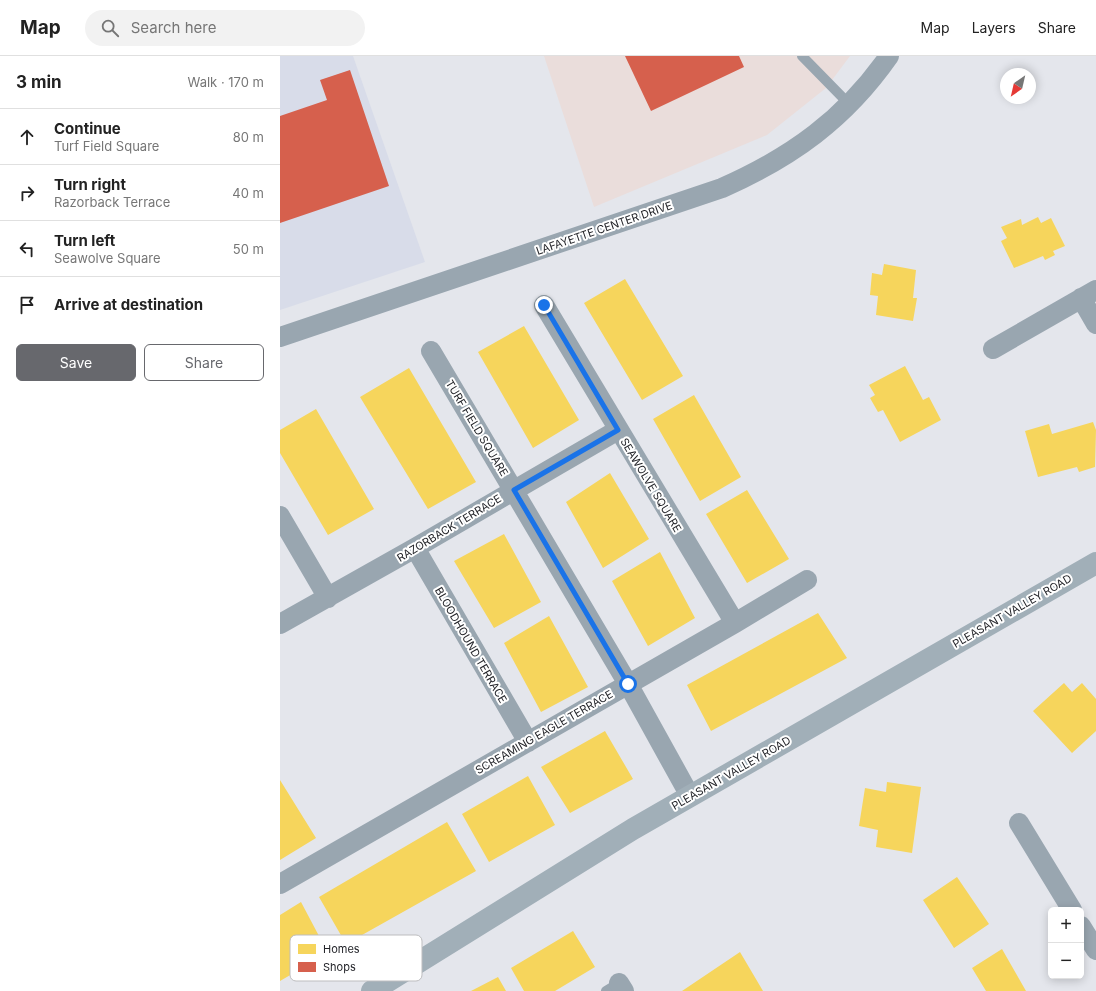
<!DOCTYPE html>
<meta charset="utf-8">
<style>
body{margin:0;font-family:Inter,sans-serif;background:#f2f2f2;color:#222}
.controls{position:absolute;right:12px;bottom:12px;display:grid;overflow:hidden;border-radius:6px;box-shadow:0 2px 10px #0003}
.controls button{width:36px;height:36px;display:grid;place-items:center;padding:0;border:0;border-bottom:1px solid #e0e0e0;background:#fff;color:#222;font:20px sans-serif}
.compass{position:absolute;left:720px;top:12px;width:36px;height:36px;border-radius:50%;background:#fff;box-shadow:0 2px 10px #0003;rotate:214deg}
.stop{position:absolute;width:12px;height:12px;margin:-9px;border:3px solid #1a73e8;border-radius:50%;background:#fff}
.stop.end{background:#1a73e8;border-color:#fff;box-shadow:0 1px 4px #0008}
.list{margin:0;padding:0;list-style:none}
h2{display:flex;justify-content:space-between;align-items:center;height:52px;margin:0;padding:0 16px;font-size:17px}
h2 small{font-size:13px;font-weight:400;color:#767676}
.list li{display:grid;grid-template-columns:26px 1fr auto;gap:12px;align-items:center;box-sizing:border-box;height:56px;padding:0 16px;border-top:1px solid #e0e0e0}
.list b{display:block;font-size:15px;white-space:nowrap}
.list p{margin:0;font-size:13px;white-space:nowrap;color:#767676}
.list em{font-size:13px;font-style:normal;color:#767676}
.actions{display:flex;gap:8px;padding:12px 16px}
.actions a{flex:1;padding:9px 0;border:1px solid #67686d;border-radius:6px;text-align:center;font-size:14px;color:#67686d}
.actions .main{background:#67686d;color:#fff}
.icon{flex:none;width:22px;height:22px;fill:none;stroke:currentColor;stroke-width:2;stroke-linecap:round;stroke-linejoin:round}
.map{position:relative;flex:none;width:816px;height:935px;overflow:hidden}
header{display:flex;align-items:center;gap:24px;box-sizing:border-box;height:56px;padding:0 20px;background:#fff;border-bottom:1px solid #e0e0e0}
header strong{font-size:19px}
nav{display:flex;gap:22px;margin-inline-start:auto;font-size:14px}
.search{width:280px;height:36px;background:#f2f2f2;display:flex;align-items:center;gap:10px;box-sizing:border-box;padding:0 14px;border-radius:22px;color:#767676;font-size:15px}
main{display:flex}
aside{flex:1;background:#fff}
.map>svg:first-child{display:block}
</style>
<header>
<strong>Map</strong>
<div class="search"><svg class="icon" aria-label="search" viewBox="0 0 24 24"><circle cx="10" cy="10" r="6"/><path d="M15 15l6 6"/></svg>Search here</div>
<nav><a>Map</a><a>Layers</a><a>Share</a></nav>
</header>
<main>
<aside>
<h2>3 min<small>Walk · 170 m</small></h2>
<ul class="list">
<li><svg class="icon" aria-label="ahead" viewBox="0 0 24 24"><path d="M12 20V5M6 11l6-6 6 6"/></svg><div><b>Continue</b><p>Turf Field Square</p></div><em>80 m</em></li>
<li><svg class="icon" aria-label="right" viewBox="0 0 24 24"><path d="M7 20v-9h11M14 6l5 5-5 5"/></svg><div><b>Turn right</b><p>Razorback Terrace</p></div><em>40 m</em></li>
<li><svg class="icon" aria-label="left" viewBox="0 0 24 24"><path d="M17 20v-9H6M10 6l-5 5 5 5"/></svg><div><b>Turn left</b><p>Seawolve Square</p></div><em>50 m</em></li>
<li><svg class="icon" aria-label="arrive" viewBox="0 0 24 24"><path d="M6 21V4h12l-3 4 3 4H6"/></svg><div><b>Arrive at destination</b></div></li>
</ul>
<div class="actions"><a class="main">Save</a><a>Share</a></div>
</aside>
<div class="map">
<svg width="816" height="935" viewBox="0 0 816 935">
<rect width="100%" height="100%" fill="#e4e6ec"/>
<path fill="#d8dce9" d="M 0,0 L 73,0 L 145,206 L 0,254 Z"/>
<path fill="#eadddb" d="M 264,0 L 570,0 L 546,32 L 487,79 L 314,151 Z"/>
<path fill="#f6d55c" d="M 758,161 L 761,167 L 771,162 L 785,190 L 773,195 L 775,199 L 765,204 L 763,200 L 734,212 L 721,185 L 727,182 L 721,171 L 741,163 L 742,169 Z
M 604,208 L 636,214 L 633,242 L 637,242 L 633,265 L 596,259 L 598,240 L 590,239 L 592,217 L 602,219 Z
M 345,223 L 403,320 L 362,344 L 304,247 Z
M 244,270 L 299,364 L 253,392 L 198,296 Z
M 625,310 L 643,344 L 649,341 L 661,364 L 620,386 L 603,354 L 598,356 L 590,342 L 595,339 L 589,329 Z
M 129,312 L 196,426 L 148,453 L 80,341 Z
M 414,339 L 461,421 L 420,445 L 373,363 Z
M 36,353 L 94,453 L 48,479 L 0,397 L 0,374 Z
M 813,366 L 816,374 L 815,411 L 799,416 L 797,411 L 758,421 L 745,375 L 769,368 L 772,378 Z
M 330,417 L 369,483 L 323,512 L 286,446 Z
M 467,434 L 509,503 L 467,527 L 426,458 Z
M 224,478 L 261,546 L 214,572 L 174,505 Z
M 380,496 L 415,562 L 368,590 L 332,525 Z
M 538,557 L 567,602 L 431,675 L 407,629 Z
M 269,560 L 308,631 L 261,656 L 224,587 Z
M 784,627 L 792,636 L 802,627 L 816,643 L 816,675 L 792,697 L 753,655 Z
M 325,675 L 353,723 L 290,757 L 261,711 Z
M 248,720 L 275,769 L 209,806 L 182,758 Z
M 0,724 L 36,782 L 0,804 Z
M 607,726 L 641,731 L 632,797 L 596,791 L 598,774 L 579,770 L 585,732 L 606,736 Z
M 167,766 L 196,815 L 66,888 L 39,841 Z
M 677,821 L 709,868 L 674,892 L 643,844 Z
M 21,846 L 48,897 L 0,925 L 0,859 Z
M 293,875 L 315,911 L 275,935 L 244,935 L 231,912 Z
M 722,893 L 746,935 L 706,935 L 692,912 Z
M 460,896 L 483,935 L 402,935 Z
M 218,921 L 226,935 L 191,935 Z"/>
<path fill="#d6604d" d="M 345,0 L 459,0 L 464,11 L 371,55 Z
M 70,14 L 109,130 L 0,167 L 0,60 L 47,44 L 40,24 Z"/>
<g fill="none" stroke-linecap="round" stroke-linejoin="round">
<path stroke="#99a6b0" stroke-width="10" d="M 522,0 L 569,48
M 326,935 L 339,927"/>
<path stroke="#99a6b0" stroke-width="20" d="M 801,242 L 816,268
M 264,249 L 455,567
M 0,281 L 442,132 C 512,101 565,63 609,0
M 713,293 L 816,234
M 151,295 L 348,628 L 410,740
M 0,460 L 48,542
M 135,492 L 248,686
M 0,568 L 135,492 L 338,374
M 739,767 L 792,854
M 0,828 L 455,567 L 527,524
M 801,870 L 816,894
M 339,927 L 344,935"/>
<path stroke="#a1afb8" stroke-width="22" d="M 92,935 L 353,773 L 816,507"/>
</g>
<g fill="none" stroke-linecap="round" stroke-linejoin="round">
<path stroke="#1a73e8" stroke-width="5" d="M 264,249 L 338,374 L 234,434 L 348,628"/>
</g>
<g text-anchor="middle" stroke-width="4" stroke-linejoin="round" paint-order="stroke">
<g font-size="11" fill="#232429" stroke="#fff">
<text transform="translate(324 172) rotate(-19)" y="4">LAFAYETTE CENTER DRIVE</text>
<text transform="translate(197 372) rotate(59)" y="4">TURF FIELD SQUARE</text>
<text transform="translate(371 429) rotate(59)" y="4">SEAWOLVE SQUARE</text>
<text transform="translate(169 472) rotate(-31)" y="4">RAZORBACK TERRACE</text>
<text transform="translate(732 555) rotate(-30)" y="4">PLEASANT VALLEY ROAD</text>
<text transform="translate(191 589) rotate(60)" y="4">BLOODHOUND TERRACE</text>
<text transform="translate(264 676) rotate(-30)" y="4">SCREAMING EAGLE TERRACE</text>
<text transform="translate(451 717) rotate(-30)" y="4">PLEASANT VALLEY ROAD</text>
</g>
</g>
<rect x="10" y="879" width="132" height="46" rx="6" fill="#fff" stroke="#bdbdbf" stroke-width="1"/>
<rect x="18" y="888" width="18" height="10" fill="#f6d55c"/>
<rect x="18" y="906" width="18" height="10" fill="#d6604d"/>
<g font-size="11" fill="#232429">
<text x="43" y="897">Homes</text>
<text x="43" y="915">Shops</text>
</g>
</svg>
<div class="controls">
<button>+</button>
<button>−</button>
</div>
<svg class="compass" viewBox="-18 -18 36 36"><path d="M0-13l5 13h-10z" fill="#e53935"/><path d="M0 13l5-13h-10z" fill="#767676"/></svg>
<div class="stop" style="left:348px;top:628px"></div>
<div class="stop end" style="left:264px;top:249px"></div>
</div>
</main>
